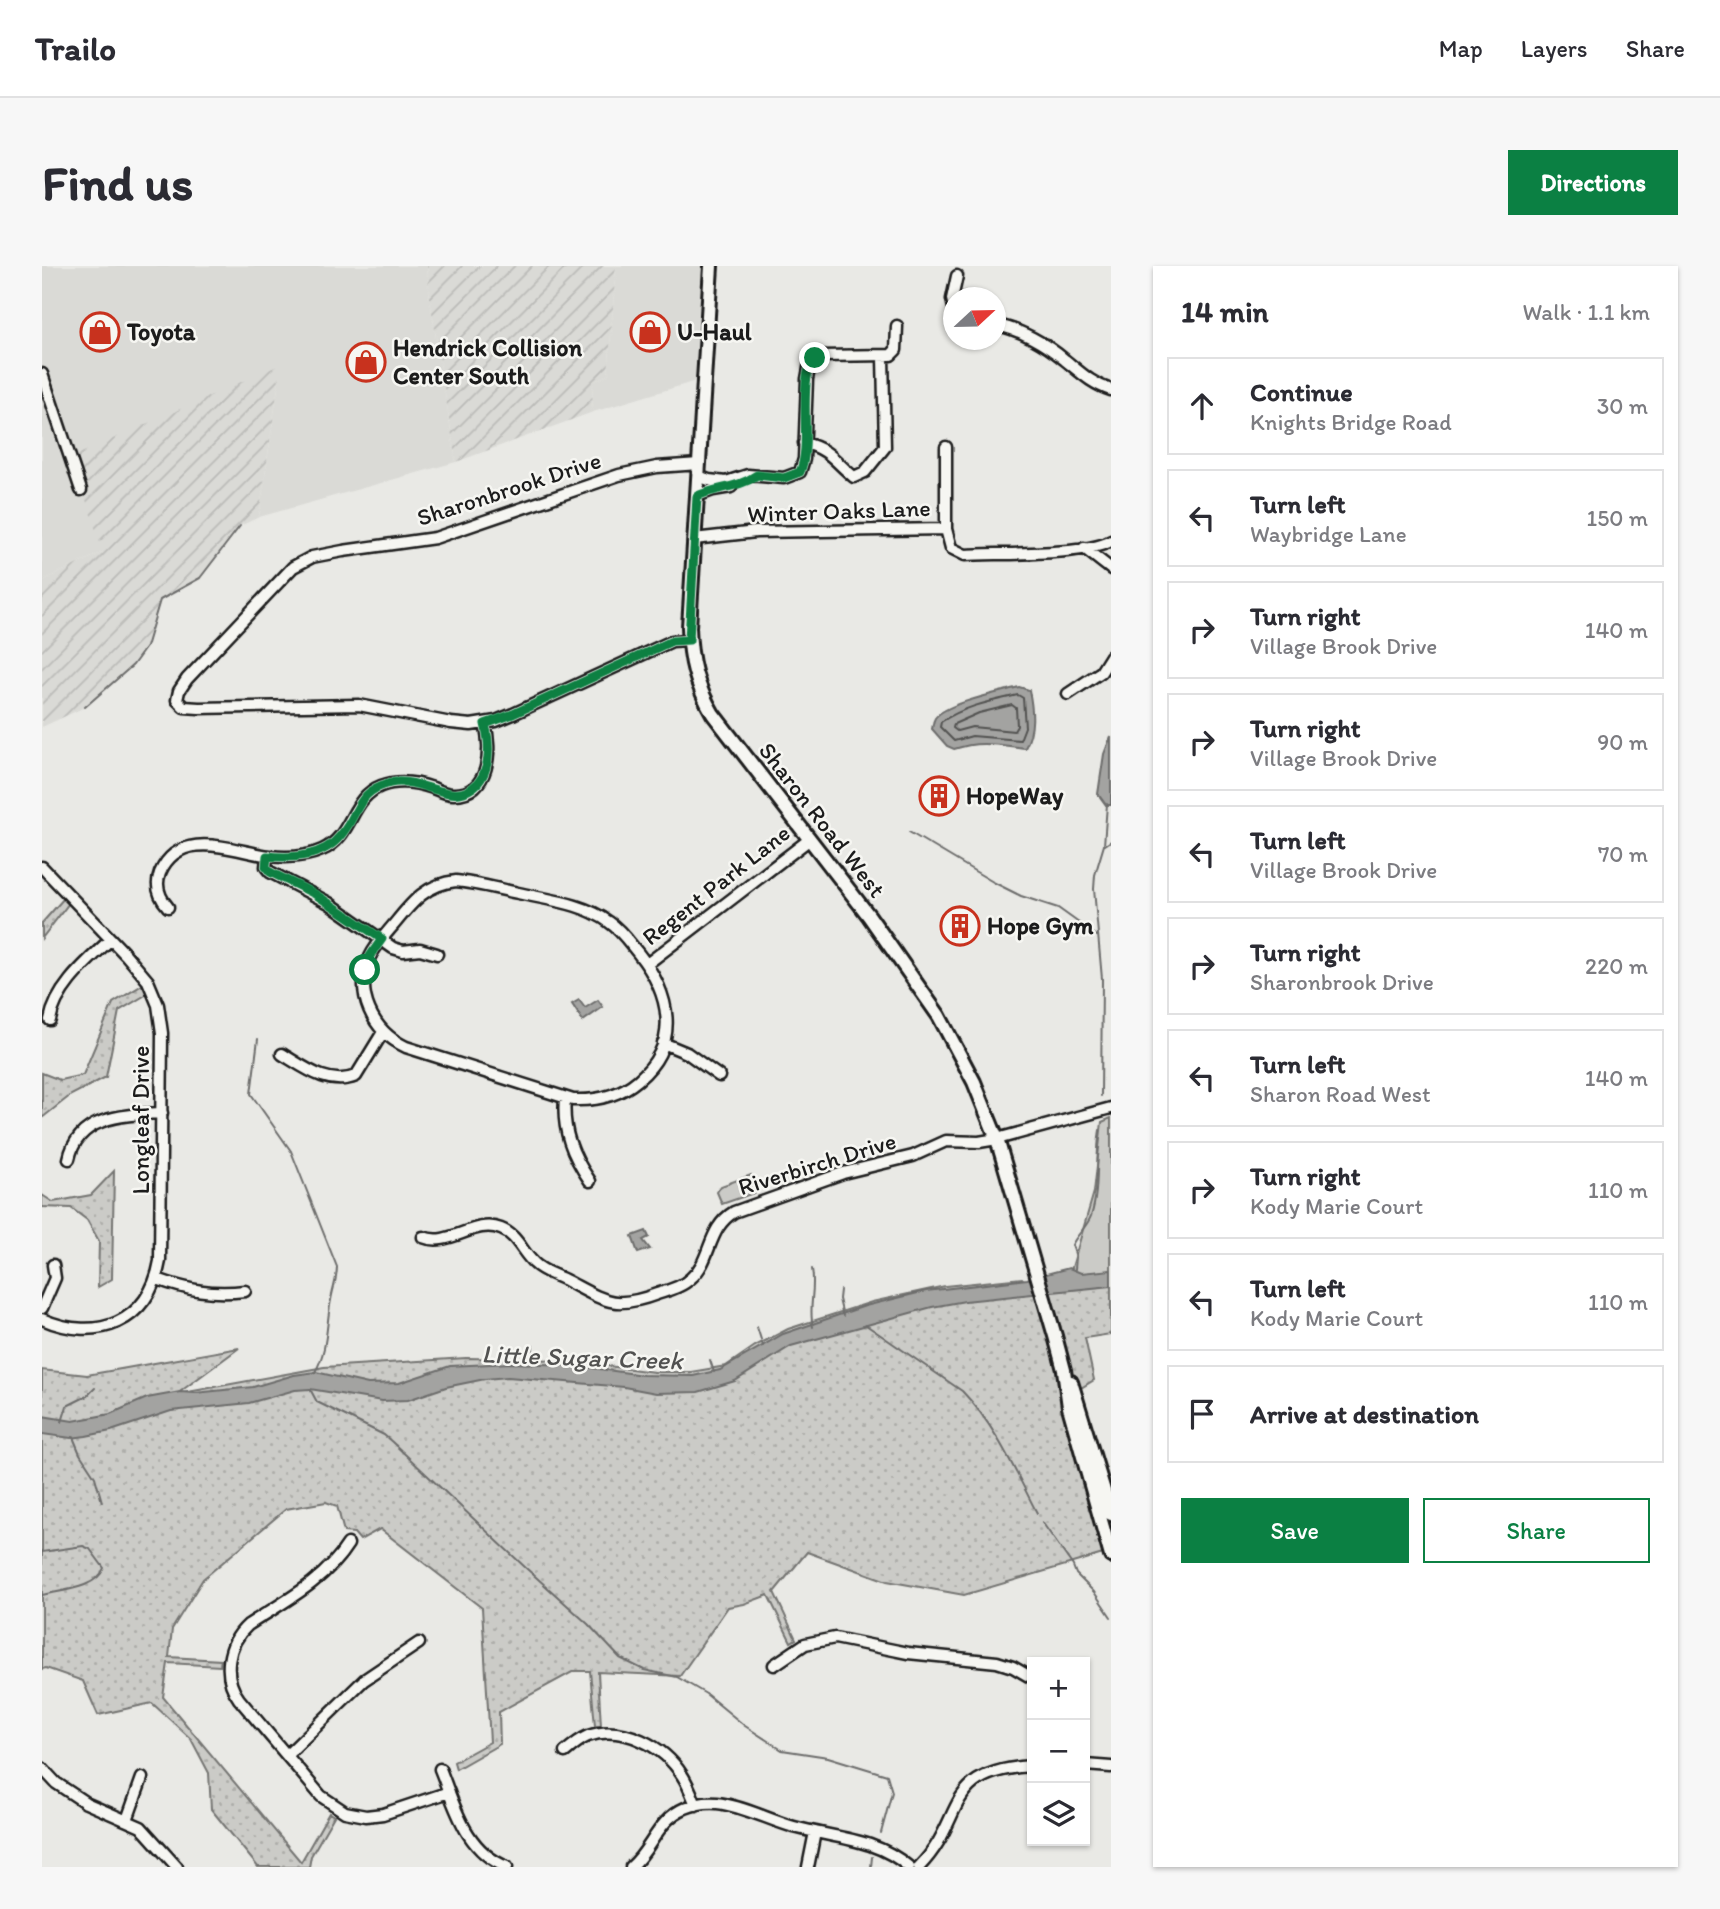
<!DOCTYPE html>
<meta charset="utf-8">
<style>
body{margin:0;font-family:Itim,sans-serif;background:#f7f7f7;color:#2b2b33}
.controls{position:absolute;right:21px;bottom:21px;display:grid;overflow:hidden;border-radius:0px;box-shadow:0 2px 5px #0004}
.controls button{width:63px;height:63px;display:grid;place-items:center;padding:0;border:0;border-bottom:2px solid #e1e1e2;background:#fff;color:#2b2b33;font:35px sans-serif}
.compass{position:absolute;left:901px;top:21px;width:63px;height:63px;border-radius:50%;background:#fff;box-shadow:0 2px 5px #0004;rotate:68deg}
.stop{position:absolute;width:21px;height:21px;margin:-16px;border:5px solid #0b8043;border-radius:50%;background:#fff}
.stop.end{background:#0b8043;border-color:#fff;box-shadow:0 2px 7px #0008}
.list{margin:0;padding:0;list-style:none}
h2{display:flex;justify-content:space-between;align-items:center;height:91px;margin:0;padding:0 28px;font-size:30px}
h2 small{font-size:23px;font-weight:400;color:#7c7c81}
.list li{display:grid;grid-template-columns:46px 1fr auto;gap:21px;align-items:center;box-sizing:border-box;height:98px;margin:0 14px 14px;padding:0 14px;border:2px solid #e1e1e2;border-radius:0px}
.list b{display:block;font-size:26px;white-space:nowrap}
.list p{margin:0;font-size:23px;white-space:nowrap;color:#7c7c81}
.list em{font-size:23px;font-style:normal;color:#7c7c81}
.actions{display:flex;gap:14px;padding:21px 28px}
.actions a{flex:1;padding:16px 0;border:2px solid #0b8043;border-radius:0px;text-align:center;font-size:24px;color:#0b8043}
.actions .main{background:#0b8043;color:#fff}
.icon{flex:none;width:38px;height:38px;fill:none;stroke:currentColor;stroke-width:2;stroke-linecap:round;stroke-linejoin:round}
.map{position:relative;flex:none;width:1069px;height:1601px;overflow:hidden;border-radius:0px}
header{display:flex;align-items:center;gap:42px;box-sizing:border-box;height:98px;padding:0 35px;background:#fff;border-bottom:2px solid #e1e1e2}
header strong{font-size:33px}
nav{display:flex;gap:38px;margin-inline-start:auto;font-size:24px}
.intro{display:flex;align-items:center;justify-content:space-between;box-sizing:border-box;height:168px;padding:0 42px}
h1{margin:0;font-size:49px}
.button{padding:18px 32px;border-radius:0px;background:#0b8043;color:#fff;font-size:24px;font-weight:700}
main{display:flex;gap:42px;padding:0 42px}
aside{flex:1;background:#fff;border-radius:0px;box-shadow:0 2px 5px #0004}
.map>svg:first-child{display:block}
</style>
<header>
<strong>Trailo</strong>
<nav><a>Map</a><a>Layers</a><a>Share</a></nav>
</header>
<div class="intro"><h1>Find us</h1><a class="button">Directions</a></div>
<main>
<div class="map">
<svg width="1069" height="1601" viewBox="0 0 1069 1601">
<defs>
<pattern id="industrial-furrows" width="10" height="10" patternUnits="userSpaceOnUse" patternTransform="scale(1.75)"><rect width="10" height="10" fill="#dadad6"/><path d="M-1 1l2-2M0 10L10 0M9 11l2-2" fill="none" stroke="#babab7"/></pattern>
<pattern id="park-dots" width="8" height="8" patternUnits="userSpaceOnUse" patternTransform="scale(1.75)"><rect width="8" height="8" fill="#cbcbc7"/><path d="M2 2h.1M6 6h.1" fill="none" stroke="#aeaeaa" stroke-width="1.8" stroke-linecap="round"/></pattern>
</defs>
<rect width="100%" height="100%" fill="#e9e9e5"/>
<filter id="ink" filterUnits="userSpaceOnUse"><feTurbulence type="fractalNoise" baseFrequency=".0143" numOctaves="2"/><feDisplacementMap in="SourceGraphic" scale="14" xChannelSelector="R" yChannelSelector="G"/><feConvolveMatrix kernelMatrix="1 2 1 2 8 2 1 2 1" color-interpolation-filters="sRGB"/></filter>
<g filter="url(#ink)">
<path fill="#dadad6" d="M 0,0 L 385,0 L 388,34 L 414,196 L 217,251 L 237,114 L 61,286 L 0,315 Z
M 574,0 L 660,0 L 654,115 L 551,146 L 550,116 L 566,109 Z"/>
<path fill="url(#industrial-furrows)" d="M 385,0 L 574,0 L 566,109 L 550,116 L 551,146 L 414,196 L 388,34 Z
M 235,100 L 237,114 L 217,251 L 198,260 L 158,312 L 118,334 L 104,381 L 91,399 L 43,441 L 0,461 L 0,315 L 61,286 L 30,191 Z"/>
<path fill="url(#park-dots)" stroke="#747472" stroke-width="2" d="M 22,632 L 27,637 L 0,672 L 0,657 Z
M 102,718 L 107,727 L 77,745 L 64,811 L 29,829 L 0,852 L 0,807 L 18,814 L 41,809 L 71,737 Z
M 72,905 L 70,1013 L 56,1021 L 57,975 L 45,954 L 29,942 L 0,941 L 0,929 L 11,936 L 49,929 Z
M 1069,1004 L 1069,1068 L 1043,1072 L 1052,1114 L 1021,1133 L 1061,1288 L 922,1329 L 845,1315 L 765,1286 L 732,1326 L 754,1373 L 749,1376 L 726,1329 L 702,1338 L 686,1341 L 638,1410 L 556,1406 L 559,1460 L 553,1460 L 548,1405 L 532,1405 L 457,1446 L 458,1478 L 414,1503 L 412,1496 L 448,1476 L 440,1342 L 338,1263 L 318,1274 L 312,1267 L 302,1266 L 295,1240 L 284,1236 L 244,1243 L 161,1313 L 130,1363 L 127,1391 L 179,1394 L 178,1400 L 126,1397 L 121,1431 L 259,1596 L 287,1547 L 292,1550 L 269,1590 L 267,1601 L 216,1601 L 169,1543 L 167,1507 L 149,1473 L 110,1437 L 56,1449 L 41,1415 L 4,1402 L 0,1403 L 0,1104 L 45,1109 L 197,1082 L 135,1128 L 282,1101 L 424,1092 L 519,1094 L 612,1106 L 649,1106 L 684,1100 L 713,1080 L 746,1063 L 830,1036 L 903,1020 L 980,1012 L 988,1021 Z"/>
<path fill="#cbcbc7" stroke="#747472" stroke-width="2" d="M 1069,852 L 1069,1004 L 1026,1015 L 1052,926 L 1060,856 Z
M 709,909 L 715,926 L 680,938 L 675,926 L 679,920 Z"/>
<path fill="#a3a3a1" stroke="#6d6d6c" stroke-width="2" d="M 977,421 L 987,424 C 991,444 993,464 983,482 C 956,479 939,474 912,483 L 905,480 L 890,463 C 891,459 891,455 893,452 C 904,437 959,426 977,421 Z
M 1069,470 L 1069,539 L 1064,539 L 1056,528 L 1062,488 Z
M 537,734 L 543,742 L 556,734 L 561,741 L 541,755 L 530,738 Z
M 604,965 L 607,971 L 601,974 L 608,983 L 596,987 L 590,970 Z
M 1027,1002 L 1039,1007 L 1069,1004 L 1069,1020 L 923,1035 L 890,1041 L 749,1080 L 693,1115 L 656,1126 L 614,1127 L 582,1121 L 466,1111 L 443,1113 L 404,1121 L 366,1134 L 340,1135 L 268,1123 L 253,1124 L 207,1137 L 129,1145 L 69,1165 L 44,1170 L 29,1172 L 0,1168 L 0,1150 L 31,1155 L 68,1148 L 105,1132 L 138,1126 L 153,1127 L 211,1121 L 252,1109 L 274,1106 L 326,1118 L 357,1117 L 408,1100 L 469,1097 L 529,1099 L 601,1109 L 651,1110 L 678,1104 L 741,1068 L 823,1040 L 884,1025 L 985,1013 Z"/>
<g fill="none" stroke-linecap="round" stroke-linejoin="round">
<path stroke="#525251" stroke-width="2" d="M 976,429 L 981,432 L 983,461 L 978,474 L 930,470 L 912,475 L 898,461 L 899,456 C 922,440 950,435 976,429 Z
M 970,439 L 974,442 L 975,460 L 972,465 L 930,461 L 915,465 L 911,462 L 912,458 L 937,447 Z"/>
<path stroke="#6d6d6c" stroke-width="2" d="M 43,441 L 91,399 L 104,381 L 118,334 L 158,312 L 198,260
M 867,566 L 951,616 L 979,630 L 1016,642 L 1055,670
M 1063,579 L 1069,575
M 216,773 L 209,828 L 249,885 L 295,1001 C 295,1013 291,1022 289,1034 C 284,1058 286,1084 273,1106
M 1059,830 L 1060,713 L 1052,623 L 1053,609 L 1062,579 L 1065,538
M 770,1003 C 774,1023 766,1041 771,1061
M 1033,1003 L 1034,991 L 1030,979 C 1035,968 1045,961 1049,950 C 1058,923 1053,892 1058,864
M 798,1024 L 797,1033 L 801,1050
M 824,1059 L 920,1125 C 954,1160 973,1205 995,1247
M 715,1061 L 721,1080
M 668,1094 L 672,1106
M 490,1099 L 491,1079
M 268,1123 L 275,1136 L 342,1169 L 350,1176 L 485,1303 L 546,1358 L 578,1392 L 602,1404 L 635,1411 L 664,1428 L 703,1460 L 740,1484 L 786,1491 L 845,1509 L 850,1526 L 839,1567
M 20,1156 L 25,1140 L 45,1130 L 53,1122
M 31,1171 L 38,1188 L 53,1211 L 60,1236
M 1000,1256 L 1031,1300 L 1034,1308 L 1052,1326 L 1069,1351
M 0,1286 L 41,1280 L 48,1283 L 62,1302 C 54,1323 20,1324 0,1329
M 829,1601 L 830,1591"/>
<g stroke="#1c1c1c" stroke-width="15">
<path id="minor" d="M 912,42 L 910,33 L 915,10
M 954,59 C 978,63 1004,78 1023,94 C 1038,106 1050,118 1069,124
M 0,108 L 39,224
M 762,177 C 788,183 793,196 812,211 L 823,206 L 843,181 L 841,91
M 656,210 L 667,214 L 684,216 L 706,209 L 742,212 L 758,206 L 762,193 L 765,113 L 768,97 L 779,90 L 849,89 L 854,84 L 855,60
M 655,230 L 671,224 L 689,221
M 904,263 L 909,282 L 923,289 C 957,287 1042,290 1069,275
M 652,273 L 714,266 L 904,263 L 904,181
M 1042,282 L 1069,303
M 647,374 L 630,375 L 471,448 L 454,455 L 429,459 L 409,457 L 317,439 L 157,442 L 142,441 L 135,434 L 137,425 L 145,413 L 251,301 L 270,291 L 301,285 L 393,272 L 577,209 L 615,201 L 657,198
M 1026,428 L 1059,406 L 1069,390
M 225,590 L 224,601 L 228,606 L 287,637 L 351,682 L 361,685 L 378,683 L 395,688
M 0,601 L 84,689 L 106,715 L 116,739 L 120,767 L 118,995 C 107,1057 55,1077 0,1053
M 414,615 C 435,617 456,623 476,627 C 507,634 541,637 567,656 C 579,664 587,676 596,687 C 628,727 640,777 596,814 C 577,830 555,835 531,834 L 364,781 C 330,765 312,727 328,691 C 334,678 345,667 354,656 C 371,635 385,618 414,615 Z
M 126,641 C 117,631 113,620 118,607 C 138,560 193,586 228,590 C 245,592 264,591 280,584 C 311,571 308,532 339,520 C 357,513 374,516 391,522 C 398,525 404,528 411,528 C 448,529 450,483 443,458
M 605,698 L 768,573
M 8,754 C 14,721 46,695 69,673
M 621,777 L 645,787 L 677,810
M 240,788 C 263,802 287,821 314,810 L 341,766
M 523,832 C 520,864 530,889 548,915
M 27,893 C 36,849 83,849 120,847
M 381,971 C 408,982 432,952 459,963 C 475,969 480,986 492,997 C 501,1006 514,1009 525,1015 C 563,1035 572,1044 615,1028 C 627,1024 640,1021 649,1012 C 670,994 665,962 692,946 L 801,907 L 871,890 L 904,875 L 937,876 L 955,873 L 1069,842
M 115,1013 C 145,1024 171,1029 203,1025
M 0,1042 L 13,1012 L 11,999
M 306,1278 C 282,1316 241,1336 206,1359 C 185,1378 180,1410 197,1433 L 279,1530 L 303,1546 L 324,1550 L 341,1548 L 407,1526
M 732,1399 L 763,1378 L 793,1372 L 866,1387 L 955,1396 L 971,1401 L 990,1412
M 523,1486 C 530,1480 537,1474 546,1470 C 580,1458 622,1480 640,1509 C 646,1518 650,1529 654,1539
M 245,1489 L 322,1414 L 377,1377
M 1043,1499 L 1069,1501
M 0,1502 L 14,1517 L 44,1537 L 99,1561 L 135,1601
M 398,1503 C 413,1540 423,1585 465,1601
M 85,1554 L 100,1512
M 589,1601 C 610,1583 615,1554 643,1542 C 653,1538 664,1536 675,1537 C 701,1540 727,1554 752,1561 C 792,1572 834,1572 867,1601
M 766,1601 L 773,1566
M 877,1601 C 925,1552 899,1505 990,1500"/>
</g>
<g stroke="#1c1c1c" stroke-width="18">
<path id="major" d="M 669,0 L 647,361 C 648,394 654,419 671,448 L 827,650 L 897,750 L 932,816 L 955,873 L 1013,1070 L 1022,1104 L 1027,1141 L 1069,1290
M 1029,1116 L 1069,1248"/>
</g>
<use href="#minor" stroke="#f6f6f2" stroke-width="10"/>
<use href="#major" stroke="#f6f6f2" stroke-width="12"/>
</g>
</g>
<g fill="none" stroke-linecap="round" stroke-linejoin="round" filter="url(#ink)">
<path stroke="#0b8043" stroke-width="9" d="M 323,704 L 328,690 L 340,673 L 273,628 L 228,606 L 224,601 L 225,590 C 250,593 282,591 299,569 C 318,547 314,525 348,517 C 378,510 407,539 430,522 C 450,508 448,478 443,458 L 471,448 L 630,375 L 647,374 L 655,230 C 675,221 697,222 715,209 L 742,212 L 758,206 C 771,179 754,111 773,92"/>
</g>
<defs>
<g id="shop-ring" transform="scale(2.0125)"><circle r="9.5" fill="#f6f6f2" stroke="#c8321e" stroke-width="1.5"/><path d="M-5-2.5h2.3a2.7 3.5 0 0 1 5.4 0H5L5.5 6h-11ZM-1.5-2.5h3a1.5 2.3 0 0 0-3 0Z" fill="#c8321e"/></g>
<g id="building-ring" transform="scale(2.0125)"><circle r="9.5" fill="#f6f6f2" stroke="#c8321e" stroke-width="1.5"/><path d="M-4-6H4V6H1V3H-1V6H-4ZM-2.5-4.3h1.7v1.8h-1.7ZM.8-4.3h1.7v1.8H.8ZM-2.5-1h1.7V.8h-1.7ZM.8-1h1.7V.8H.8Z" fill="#c8321e"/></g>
</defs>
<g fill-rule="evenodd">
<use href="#shop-ring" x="58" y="66"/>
<use href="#shop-ring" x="608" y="66"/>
<use href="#shop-ring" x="324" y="96"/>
<use href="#building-ring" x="897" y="530"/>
<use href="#building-ring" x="918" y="660"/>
</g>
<g text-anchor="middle" stroke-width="5" stroke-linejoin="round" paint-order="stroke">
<g font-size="24" font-weight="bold" fill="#1c1c1c" stroke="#f6f6f2" text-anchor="start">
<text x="85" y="74">Toyota</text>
<text x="635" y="74">U-Haul</text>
<text x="351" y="90">Hendrick Collision<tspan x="351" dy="28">Center South</tspan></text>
<text x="924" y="538">HopeWay</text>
<text x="945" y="668">Hope Gym</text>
</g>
<g font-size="24" fill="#1c1c1c" stroke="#f6f6f2">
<text transform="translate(467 223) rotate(-18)" y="8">Sharonbrook Drive</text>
<text transform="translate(797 245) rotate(-2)" y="8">Winter Oaks Lane</text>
<text transform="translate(780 554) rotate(52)" y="8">Sharon Road West</text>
<text transform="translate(674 619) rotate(-38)" y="8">Regent Park Lane</text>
<text transform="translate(99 854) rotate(-90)" y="8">Longleaf Drive</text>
<text transform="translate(775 898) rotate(-17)" y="8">Riverbirch Drive</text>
</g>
<g font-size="26" font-style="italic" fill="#525251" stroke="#f6f6f2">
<text transform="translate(540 1091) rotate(2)" y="9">Little Sugar Creek</text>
</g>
</g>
</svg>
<div class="controls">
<button>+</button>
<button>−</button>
<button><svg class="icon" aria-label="layers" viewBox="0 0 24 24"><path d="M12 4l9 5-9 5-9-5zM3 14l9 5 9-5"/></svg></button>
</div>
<svg class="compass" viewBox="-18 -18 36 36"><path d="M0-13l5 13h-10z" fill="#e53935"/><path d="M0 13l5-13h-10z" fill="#7c7c81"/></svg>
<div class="stop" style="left:323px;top:704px"></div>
<div class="stop end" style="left:773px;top:92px"></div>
</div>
<aside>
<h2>14 min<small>Walk · 1.1 km</small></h2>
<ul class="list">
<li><svg class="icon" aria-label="ahead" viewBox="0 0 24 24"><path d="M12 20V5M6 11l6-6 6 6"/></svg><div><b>Continue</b><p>Knights Bridge Road</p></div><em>30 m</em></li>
<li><svg class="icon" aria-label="left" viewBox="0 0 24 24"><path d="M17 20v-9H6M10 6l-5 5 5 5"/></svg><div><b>Turn left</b><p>Waybridge Lane</p></div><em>150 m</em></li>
<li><svg class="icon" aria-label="right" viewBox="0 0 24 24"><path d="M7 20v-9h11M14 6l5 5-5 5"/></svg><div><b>Turn right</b><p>Village Brook Drive</p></div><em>140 m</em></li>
<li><svg class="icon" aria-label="right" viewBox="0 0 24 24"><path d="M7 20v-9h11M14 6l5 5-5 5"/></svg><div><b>Turn right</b><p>Village Brook Drive</p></div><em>90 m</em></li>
<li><svg class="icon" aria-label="left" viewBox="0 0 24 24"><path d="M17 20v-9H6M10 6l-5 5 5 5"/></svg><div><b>Turn left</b><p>Village Brook Drive</p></div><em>70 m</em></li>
<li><svg class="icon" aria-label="right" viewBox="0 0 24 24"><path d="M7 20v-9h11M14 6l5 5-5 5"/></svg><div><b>Turn right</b><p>Sharonbrook Drive</p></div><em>220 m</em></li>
<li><svg class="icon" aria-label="left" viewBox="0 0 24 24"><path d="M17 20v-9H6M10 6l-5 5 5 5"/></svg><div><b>Turn left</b><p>Sharon Road West</p></div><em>140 m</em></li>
<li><svg class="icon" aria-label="right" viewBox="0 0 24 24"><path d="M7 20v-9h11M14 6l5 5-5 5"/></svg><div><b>Turn right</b><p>Kody Marie Court</p></div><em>110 m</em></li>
<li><svg class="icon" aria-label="left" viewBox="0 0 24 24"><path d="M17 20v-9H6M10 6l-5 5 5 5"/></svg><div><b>Turn left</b><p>Kody Marie Court</p></div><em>110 m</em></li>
<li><svg class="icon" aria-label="arrive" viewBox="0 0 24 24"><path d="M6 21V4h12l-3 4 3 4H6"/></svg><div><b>Arrive at destination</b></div></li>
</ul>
<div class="actions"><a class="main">Save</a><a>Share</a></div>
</aside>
</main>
